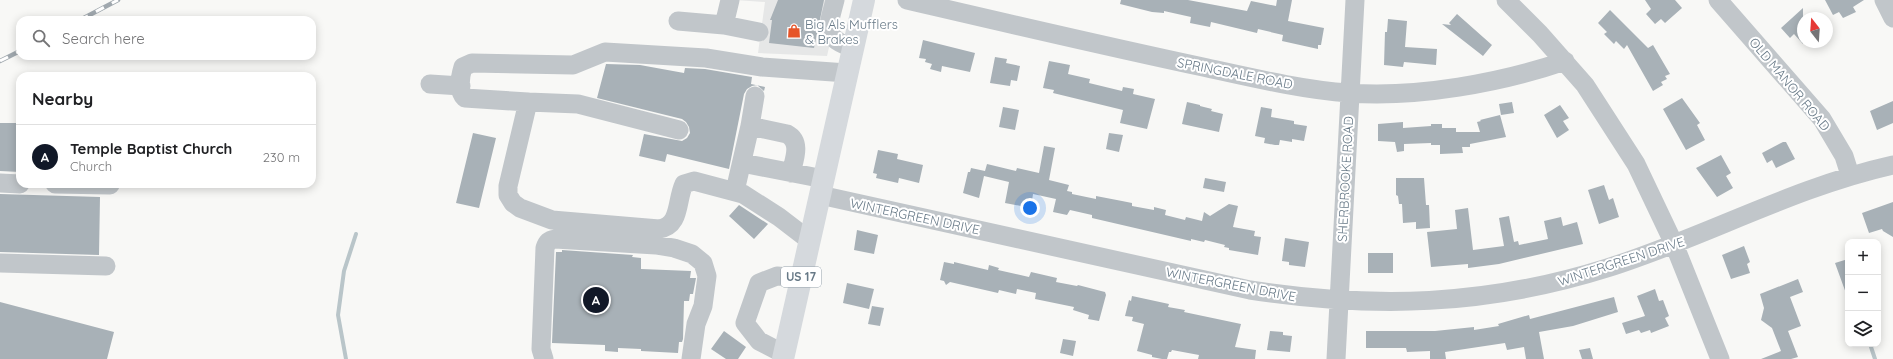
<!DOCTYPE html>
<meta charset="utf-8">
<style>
body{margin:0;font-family:Quicksand,sans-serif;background:#f2f2f2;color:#202124}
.controls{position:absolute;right:12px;bottom:12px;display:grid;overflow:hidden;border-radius:8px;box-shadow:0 2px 10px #0003}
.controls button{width:36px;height:36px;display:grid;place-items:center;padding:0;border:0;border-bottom:1px solid #e0e0e0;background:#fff;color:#202124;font:20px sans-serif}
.compass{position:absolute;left:1797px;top:12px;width:36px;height:36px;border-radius:50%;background:#fff;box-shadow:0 2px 10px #0003;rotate:343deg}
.you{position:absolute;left:1030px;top:208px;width:14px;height:14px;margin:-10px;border:3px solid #fff;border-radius:50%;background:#1a73e8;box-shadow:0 0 0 6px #1a73e833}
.badge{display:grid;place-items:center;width:26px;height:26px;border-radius:50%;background:#111827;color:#fff;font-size:13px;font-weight:700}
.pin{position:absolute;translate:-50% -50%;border:2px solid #fff;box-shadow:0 1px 4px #0006}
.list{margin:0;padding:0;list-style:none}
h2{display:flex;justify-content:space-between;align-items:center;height:52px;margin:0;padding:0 16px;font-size:17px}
h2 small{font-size:13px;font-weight:400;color:#757577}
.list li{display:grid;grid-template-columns:26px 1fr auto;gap:12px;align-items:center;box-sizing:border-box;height:64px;padding:0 16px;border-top:1px solid #e0e0e0}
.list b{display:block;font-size:15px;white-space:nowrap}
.list p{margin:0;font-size:13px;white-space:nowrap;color:#757577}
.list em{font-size:13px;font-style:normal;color:#757577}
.icon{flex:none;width:22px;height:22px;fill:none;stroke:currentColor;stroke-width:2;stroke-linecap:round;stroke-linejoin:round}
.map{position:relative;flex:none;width:1893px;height:359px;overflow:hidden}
.search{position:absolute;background:#fff;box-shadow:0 2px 10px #0003;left:16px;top:16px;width:300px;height:44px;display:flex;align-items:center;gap:10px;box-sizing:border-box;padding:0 14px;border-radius:12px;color:#757577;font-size:15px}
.panel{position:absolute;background:#fff;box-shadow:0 2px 10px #0003;left:16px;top:72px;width:300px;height:116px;border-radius:12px}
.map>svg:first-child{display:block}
</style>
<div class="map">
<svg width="1893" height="359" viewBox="0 0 1893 359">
<rect width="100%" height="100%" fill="#f8f8f6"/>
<path fill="#e6e7e7" d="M 735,0 L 840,0 L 827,56 L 758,53 L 765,2 Z"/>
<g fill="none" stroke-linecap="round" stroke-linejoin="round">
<path stroke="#b9c5c9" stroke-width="4" d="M 1870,344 L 1875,359
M 346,359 L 338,315 L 344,271 L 356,234"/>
</g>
<path fill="#a8b1b7" d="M 778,0 L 824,0 L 814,48 L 769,43 L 772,20 L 770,20 Z
M 1121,0 L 1188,0 L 1247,11 L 1251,1 L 1276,6 L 1277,0 L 1292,0 L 1288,21 L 1324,28 L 1321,45 L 1318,45 L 1318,49 L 1282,41 L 1283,35 L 1258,29 L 1257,33 L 1211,22 L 1210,27 L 1190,23 L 1191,17 L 1164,11 L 1164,13 L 1152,12 L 1120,4 Z
M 1645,0 L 1675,0 L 1682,8 L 1665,23 L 1661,19 L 1655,24 L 1646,14 L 1651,9 Z
M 1825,0 L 1864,0 L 1853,7 L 1856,12 L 1843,18 L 1839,12 L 1833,15 Z
M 1803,8 L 1803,44 L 1794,34 L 1790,38 L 1781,28 Z
M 1610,10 L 1648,48 L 1653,45 L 1670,74 L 1665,76 L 1667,79 L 1661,82 L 1663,85 L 1653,91 L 1627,45 L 1624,49 L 1616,41 L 1614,44 L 1604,34 L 1607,32 L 1598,23 Z
M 1457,14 L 1492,45 L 1483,56 L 1442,24 L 1451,25 L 1449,23 Z
M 1388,19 L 1407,21 L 1405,47 L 1437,49 L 1436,65 L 1404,62 L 1403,67 L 1384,65 L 1385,32 L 1387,32 Z
M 923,40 L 975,53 L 970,72 L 942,66 L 941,72 L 930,69 L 932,64 L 925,62 L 926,59 L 919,58 Z
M 995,57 L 1007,59 L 1006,63 L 1020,66 L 1017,81 L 1011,80 L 1010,86 L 990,83 Z
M 1049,61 L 1070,65 L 1068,74 L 1090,79 L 1089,83 L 1122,91 L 1123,87 L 1134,89 L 1133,94 L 1155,99 L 1147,129 L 1120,123 L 1123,110 L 1053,93 L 1054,90 L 1043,88 Z
M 606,64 L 640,65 L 684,73 L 685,68 L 705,69 L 752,77 L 751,84 L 765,87 L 764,91 L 757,85 L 752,86 L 747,89 L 744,94 L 729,169 L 667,154 L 665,162 L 639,156 L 644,134 L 682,141 L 687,138 L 690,133 L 689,127 L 686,122 L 682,119 L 597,98 Z
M 1682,98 L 1700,123 L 1697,125 L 1705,140 L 1686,150 L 1663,109 Z
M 1893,101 L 1893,123 L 1877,130 L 1870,111 Z
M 1187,102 L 1200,105 L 1200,106 L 1212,109 L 1211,111 L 1223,114 L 1219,132 L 1182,124 Z
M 1512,102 L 1514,113 L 1501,115 L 1499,104 Z
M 1560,105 L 1569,118 L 1563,121 L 1569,130 L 1557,138 L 1544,115 Z
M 1003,107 L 1019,110 L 1015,130 L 999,127 Z
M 1261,107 L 1272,109 L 1271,117 L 1294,121 L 1294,124 L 1307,126 L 1304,141 L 1292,139 L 1292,142 L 1280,140 L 1279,145 L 1275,145 L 1264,143 L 1265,138 L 1255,136 Z
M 1500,115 L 1506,137 L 1470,144 L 1470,147 L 1462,147 L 1463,153 L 1440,154 L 1440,145 L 1431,145 L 1431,143 L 1404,144 L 1404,151 L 1397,152 L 1395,142 L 1378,141 L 1378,124 L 1403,122 L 1403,128 L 1431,126 L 1431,124 L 1442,124 L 1442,128 L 1456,128 L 1456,132 L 1480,132 L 1477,122 L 1481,121 L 1480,120 Z
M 0,123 L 20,123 L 20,172 L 0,171 Z
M 473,133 L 496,138 L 479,208 L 456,203 Z
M 1109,133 L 1123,135 L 1119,152 L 1106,149 Z
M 1783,142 L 1786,142 L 1795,159 L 1776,168 L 1772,160 L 1767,163 L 1762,153 Z
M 1044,146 L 1055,148 L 1049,180 L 1069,185 L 1067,191 L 1072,192 L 1072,194 L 1096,199 L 1096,196 L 1122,201 L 1132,203 L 1132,206 L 1154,210 L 1154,207 L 1166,210 L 1165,215 L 1185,220 L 1186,217 L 1202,221 L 1204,212 L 1210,216 L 1229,204 L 1238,206 L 1233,227 L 1255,231 L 1254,236 L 1261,237 L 1258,255 L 1229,250 L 1229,248 L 1224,247 L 1225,245 L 1205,240 L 1204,242 L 1191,239 L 1191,241 L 1092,218 L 1092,215 L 1070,210 L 1067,215 L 1053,212 L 1056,199 L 1033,194 L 1031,208 L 1005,203 L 1009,182 L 984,176 L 979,198 L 963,193 L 968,172 L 970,172 L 971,168 L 985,171 L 987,164 L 1016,171 L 1017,168 L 1039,173 Z
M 878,150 L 898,154 L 897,159 L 923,165 L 919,183 L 899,178 L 898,183 L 876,178 L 877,174 L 873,173 Z
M 1721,155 L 1731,173 L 1726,176 L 1733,188 L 1717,197 L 1696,168 Z
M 1205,178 L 1226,182 L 1224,192 L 1203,188 Z
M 1396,178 L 1424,178 L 1426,205 L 1429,205 L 1430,228 L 1416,229 L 1416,222 L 1403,223 L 1402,204 L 1399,204 L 1398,196 L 1396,195 Z
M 1604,185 L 1609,200 L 1613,198 L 1619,217 L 1599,224 L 1588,190 Z
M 0,194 L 100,197 L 99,255 L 0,252 Z
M 1893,202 L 1893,237 L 1883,231 L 1882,229 L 1869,233 L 1862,213 Z
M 739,205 L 768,224 L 754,239 L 729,216 Z
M 1468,208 L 1473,250 L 1504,246 L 1499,218 L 1509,216 L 1514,242 L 1518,241 L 1519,245 L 1548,239 L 1544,221 L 1561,217 L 1563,226 L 1577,222 L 1583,244 L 1499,264 L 1468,268 L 1468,264 L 1431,267 L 1427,232 L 1457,229 L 1455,210 Z
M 857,230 L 878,235 L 874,254 L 854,250 Z
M 1285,238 L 1309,242 L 1305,267 L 1289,265 L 1289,262 L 1282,261 Z
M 1744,246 L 1750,262 L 1747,264 L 1750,273 L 1731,279 L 1722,255 Z
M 562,250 L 633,255 L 632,257 L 641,258 L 641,269 L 691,271 L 690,278 L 696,278 L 693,294 L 690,294 L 689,301 L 684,301 L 683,339 L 682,342 L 679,342 L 678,353 L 641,351 L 641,349 L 618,348 L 618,352 L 605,351 L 605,345 L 552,343 L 556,252 L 562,252 Z
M 1368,253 L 1393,253 L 1393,273 L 1368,273 Z
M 1848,259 L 1848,295 L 1847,296 L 1835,263 Z
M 944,262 L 954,264 L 954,262 L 988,270 L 989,265 L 999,268 L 998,270 L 1029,277 L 1031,272 L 1057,278 L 1056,282 L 1077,286 L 1078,285 L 1101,291 L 1105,292 L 1106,295 L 1099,321 L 1088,319 L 1089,315 L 1073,310 L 1074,307 L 1035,299 L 1036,293 L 1017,289 L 1016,294 L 999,290 L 998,293 L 950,282 L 946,285 L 944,281 L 940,280 Z
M 1798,279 L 1803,292 L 1790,297 L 1801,326 L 1788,331 L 1798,357 L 1791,359 L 1761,359 L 1781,351 L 1772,328 L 1761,320 L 1764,308 L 1760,294 Z
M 847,283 L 874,289 L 869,309 L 843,303 Z
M 1655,289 L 1659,301 L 1663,300 L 1669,316 L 1665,318 L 1669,326 L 1651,333 L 1650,330 L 1641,333 L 1639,330 L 1626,334 L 1622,323 L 1645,316 L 1637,296 Z
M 1132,296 L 1169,304 L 1168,307 L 1185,310 L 1184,312 L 1241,324 L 1235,347 L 1256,350 L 1255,359 L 1198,359 L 1199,355 L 1172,350 L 1171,352 L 1169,352 L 1167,359 L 1162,359 L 1152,357 L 1152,355 L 1137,351 L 1144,324 L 1132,321 L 1133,317 L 1125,316 L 1129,300 L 1131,301 Z
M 1614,297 L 1618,312 L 1573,326 L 1539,332 L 1544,359 L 1526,359 L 1524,347 L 1507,350 L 1505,343 L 1445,352 L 1446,359 L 1430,359 L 1430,351 L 1407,352 L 1406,348 L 1366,348 L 1366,331 L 1435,331 L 1474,327 L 1474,330 L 1499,326 L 1498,324 L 1529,315 L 1530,319 Z
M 0,302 L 114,332 L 107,359 L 0,359 Z
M 872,306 L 884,308 L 880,326 L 868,324 Z
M 724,331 L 746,347 L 738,359 L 726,359 L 711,349 Z
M 1270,331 L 1283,332 L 1283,335 L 1292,336 L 1290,352 L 1267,350 Z
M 1063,339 L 1076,341 L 1073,356 L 1060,353 Z
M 1590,348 L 1593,359 L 1582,359 L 1579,350 Z"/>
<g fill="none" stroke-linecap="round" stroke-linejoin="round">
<path stroke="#c1c6ca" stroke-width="19" d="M 835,0 C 828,28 821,37 853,48
M 907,0 C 1006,23 1104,46 1203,67 C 1249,77 1303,90 1349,93 C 1417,98 1501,83 1565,61
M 1506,0 L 1540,34 L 1585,85 L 1636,164 L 1674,244 L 1720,359
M 1718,0 L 1822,119 L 1844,156 L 1850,175
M 1884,0 L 1893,18
M 678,21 L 724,25 L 759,32
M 724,25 L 730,0
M 430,84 L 461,86
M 528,102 L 578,104 L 679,130
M 750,126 L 787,134 C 802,142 794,160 791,173
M 742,163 L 824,179
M 0,183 L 20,184
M 55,184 L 110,185
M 735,191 L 750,126 L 755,96
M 820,195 L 1250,290 C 1374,309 1486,306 1607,268 C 1703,238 1794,187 1893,165
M 809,240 L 779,217 L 743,194 L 694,181 L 684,184 C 676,201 681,226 659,229 L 552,220 L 520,208 L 513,203 L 508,195 L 508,186 L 528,102 L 465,98 C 458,91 460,77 463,67 L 472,63 L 573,65 L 605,52 L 706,58 L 762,67 L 847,73
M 0,263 L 106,266
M 784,354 L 759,341 L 745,323 L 759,283 L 777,276 L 801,278
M 544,359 L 541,349 L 545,248 C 547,242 549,240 555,239 L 656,245 L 674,248 L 692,254 L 703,263 L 707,276 L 703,306 L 696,324 L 691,359
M 1336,359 L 1355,0"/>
<path stroke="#d5d9dd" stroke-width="22" d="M 783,359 L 864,0"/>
<g stroke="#a0a8ae" stroke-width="4.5">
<path id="rail" d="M 80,20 L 118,0
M 0,61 L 20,51"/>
</g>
<use href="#rail" stroke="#fff" stroke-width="3" stroke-dasharray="9" stroke-linecap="butt"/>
</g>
<defs>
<g id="shop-bare" transform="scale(1.08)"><path d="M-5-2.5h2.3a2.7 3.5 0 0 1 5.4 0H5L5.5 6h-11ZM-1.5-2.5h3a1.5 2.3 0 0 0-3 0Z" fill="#e65428" stroke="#fff" stroke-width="2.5" paint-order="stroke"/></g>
</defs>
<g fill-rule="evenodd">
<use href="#shop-bare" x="794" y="31"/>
</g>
<g text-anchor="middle" stroke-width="4" stroke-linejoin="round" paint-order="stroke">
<rect fill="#fff" stroke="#95a1ab" stroke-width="1" x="781" y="267" width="40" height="20" rx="3"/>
<g font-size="12" font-weight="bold" fill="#677987">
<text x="801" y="281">US 17</text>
</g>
<g font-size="13" fill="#677987" stroke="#fff" text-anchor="start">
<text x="805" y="29">Big Als Mufflers<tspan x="805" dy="15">&amp; Brakes</tspan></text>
</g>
<g font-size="13" fill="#677987" stroke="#fff">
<text transform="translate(1235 73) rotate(11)" y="5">SPRINGDALE ROAD</text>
<text transform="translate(1790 84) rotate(50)" y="5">OLD MANOR ROAD</text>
<text transform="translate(1345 179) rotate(-87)" y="5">SHERBROOKE ROAD</text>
<text transform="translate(915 216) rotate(12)" y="5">WINTERGREEN DRIVE</text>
<text transform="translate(1621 261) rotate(-18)" y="5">WINTERGREEN DRIVE</text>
<text transform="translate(1231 284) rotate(11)" y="5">WINTERGREEN DRIVE</text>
</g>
</g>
</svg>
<div class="controls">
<button>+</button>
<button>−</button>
<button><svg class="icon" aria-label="layers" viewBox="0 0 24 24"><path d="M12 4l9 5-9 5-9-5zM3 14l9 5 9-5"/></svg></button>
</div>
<svg class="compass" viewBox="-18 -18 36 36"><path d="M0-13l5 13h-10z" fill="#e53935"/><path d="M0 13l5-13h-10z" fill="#757577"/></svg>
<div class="you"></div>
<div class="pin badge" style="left:596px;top:300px">A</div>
<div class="search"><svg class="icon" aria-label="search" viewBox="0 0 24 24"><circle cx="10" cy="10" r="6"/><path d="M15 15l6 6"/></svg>Search here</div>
<section class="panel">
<h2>Nearby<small></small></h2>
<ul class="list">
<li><span class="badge">A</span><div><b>Temple Baptist Church</b><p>Church</p></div><em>230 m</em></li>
</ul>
</section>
</div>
